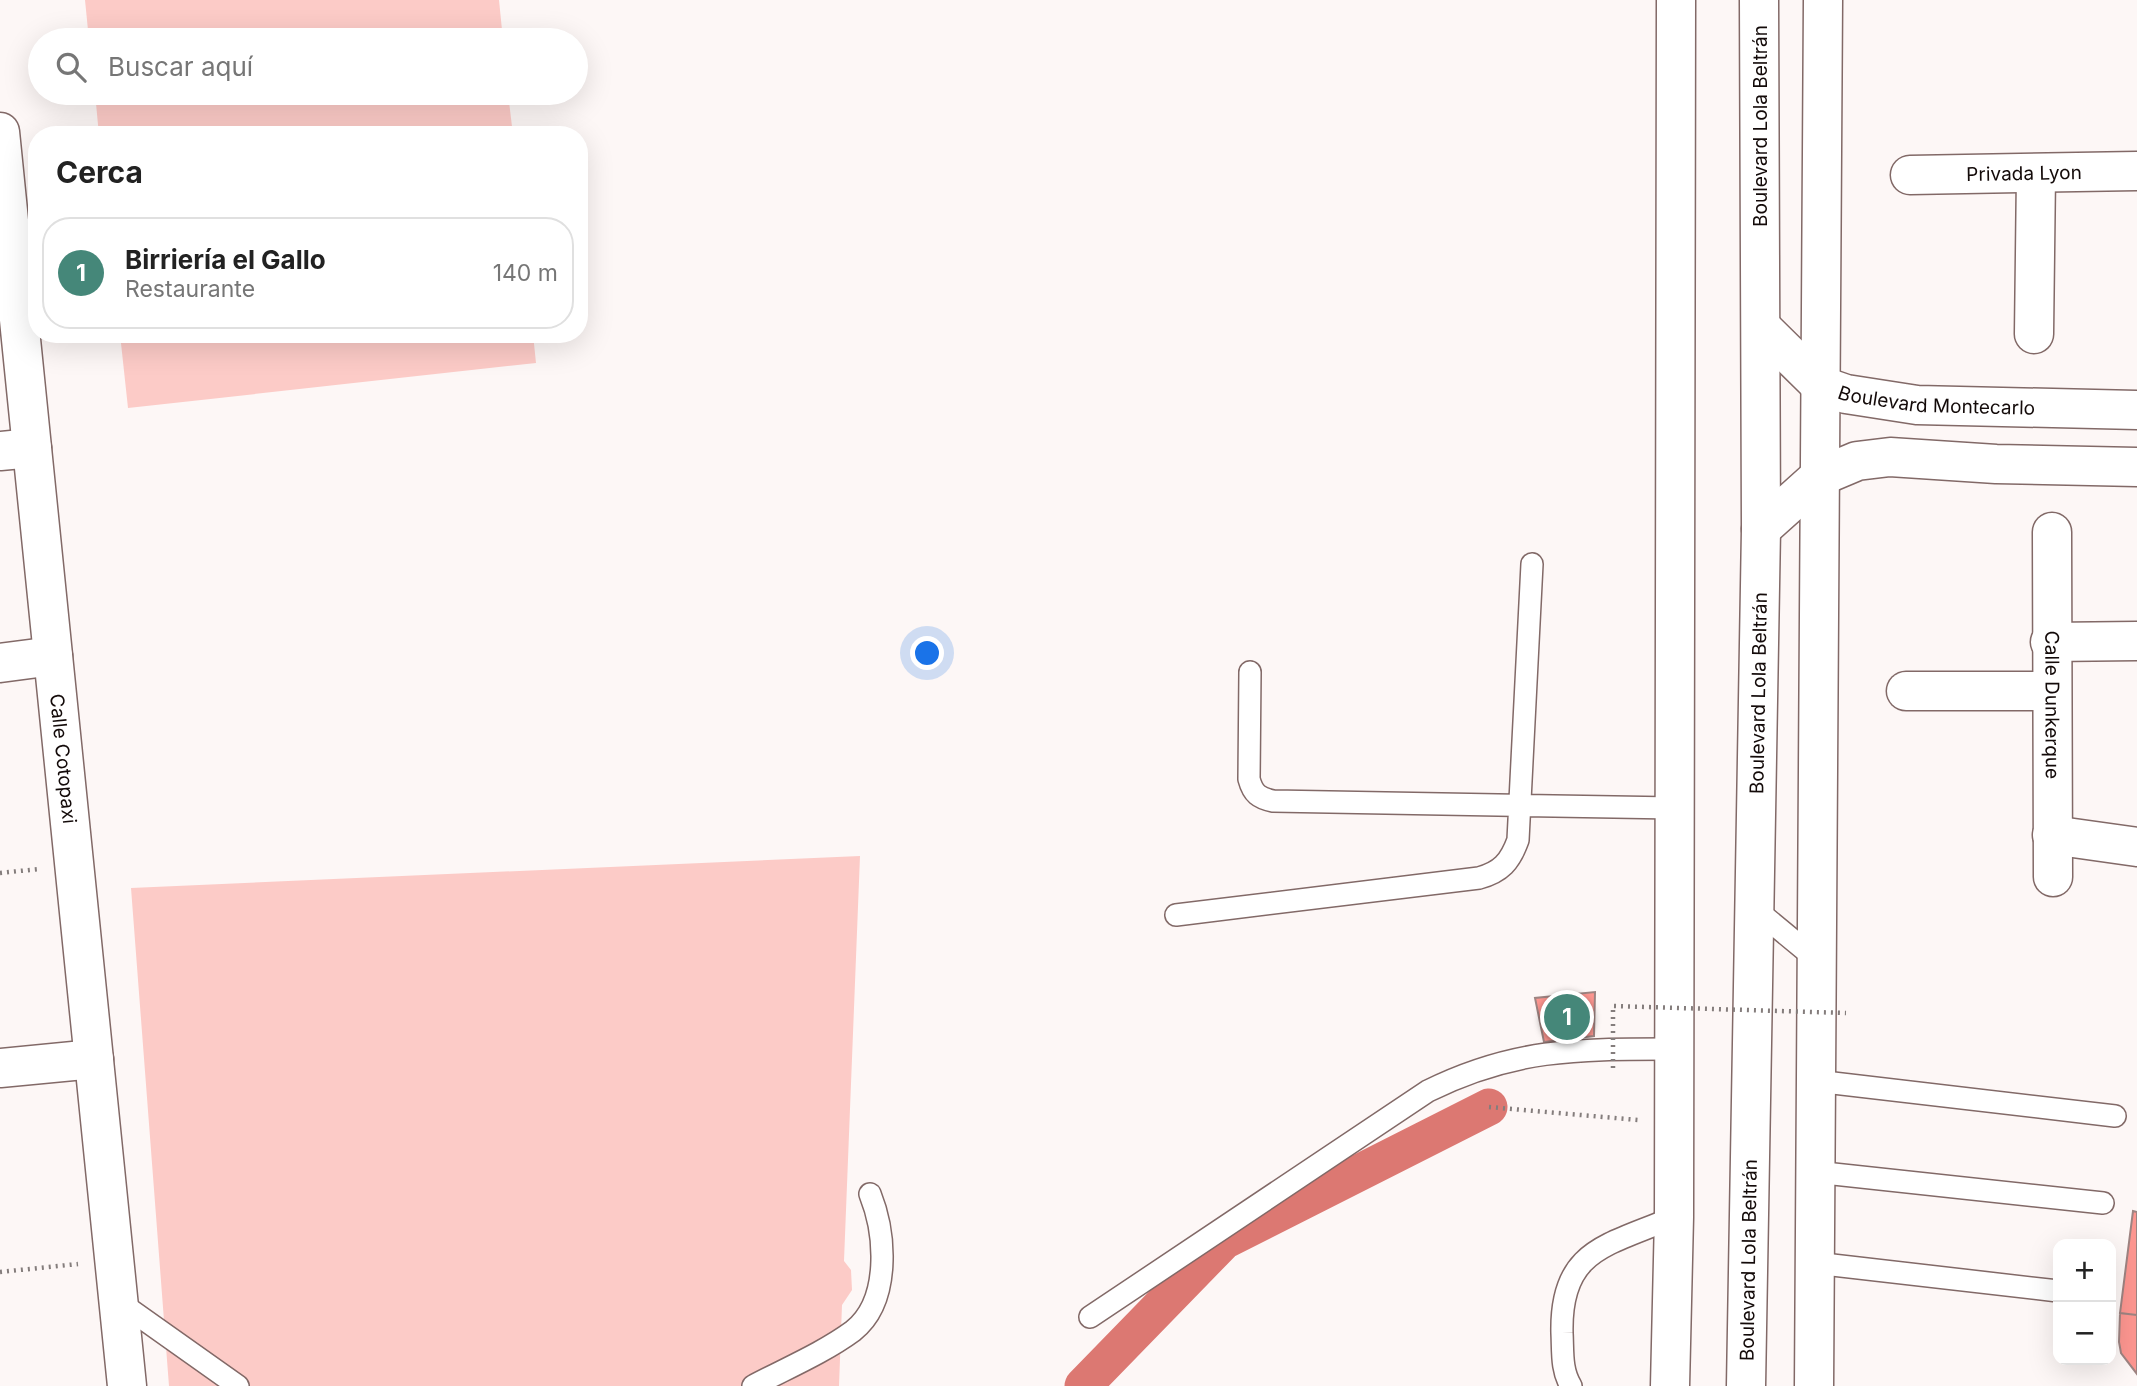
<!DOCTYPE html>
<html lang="es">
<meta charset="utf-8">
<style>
body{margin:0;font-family:Inter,sans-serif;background:#f2f2f2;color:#222}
.controls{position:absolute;right:21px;bottom:21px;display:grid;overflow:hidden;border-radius:14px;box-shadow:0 7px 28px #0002}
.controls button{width:63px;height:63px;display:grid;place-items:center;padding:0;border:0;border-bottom:2px solid #e0e0e0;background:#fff;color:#222;font:35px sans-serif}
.you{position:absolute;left:928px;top:654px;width:24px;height:24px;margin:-18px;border:5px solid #fff;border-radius:50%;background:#1a73e8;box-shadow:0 0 0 10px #1a73e833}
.badge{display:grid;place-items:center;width:46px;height:46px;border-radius:50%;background:#458779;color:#fff;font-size:23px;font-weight:700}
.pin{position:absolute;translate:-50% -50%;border:4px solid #fff;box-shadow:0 2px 7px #0006}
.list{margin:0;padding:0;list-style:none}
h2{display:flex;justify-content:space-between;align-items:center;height:91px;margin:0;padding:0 28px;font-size:30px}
h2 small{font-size:23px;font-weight:400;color:#767676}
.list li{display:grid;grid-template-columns:46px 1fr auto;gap:21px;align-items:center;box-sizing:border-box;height:112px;margin:0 14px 14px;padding:0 14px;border:2px solid #e0e0e0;border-radius:28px}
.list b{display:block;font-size:26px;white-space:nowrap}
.list p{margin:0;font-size:23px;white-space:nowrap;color:#767676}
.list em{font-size:23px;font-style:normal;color:#767676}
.icon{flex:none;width:38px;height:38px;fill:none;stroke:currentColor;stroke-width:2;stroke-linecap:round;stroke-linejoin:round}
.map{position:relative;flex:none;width:2137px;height:1386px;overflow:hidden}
.search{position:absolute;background:#fff;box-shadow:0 7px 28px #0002;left:28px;top:28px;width:560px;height:77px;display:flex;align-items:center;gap:18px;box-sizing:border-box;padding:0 24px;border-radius:38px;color:#767676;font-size:26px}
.panel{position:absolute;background:#fff;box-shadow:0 7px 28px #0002;left:28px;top:126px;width:560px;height:217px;border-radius:28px}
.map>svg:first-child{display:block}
</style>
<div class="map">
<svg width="2137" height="1386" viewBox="0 0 2137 1386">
<rect width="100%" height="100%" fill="#fdf7f6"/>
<path fill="#fccbc7" d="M 85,0 L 499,0 L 503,40 L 89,40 Z
M 95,93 L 508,93 L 513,135 L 99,135 Z
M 120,334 L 533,334 L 536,363 L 128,408 Z
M 860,856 L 844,1261 L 851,1270 L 852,1290 L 842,1305 L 839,1386 L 169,1386 L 131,888 Z"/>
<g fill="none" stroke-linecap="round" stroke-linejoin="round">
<path stroke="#dc7872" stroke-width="37" d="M 1083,1386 L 1224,1241 L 1489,1107"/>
</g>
<path fill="#fd9690" stroke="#9e8482" stroke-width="2" d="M 1595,992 L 1594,1036 L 1544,1042 L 1535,998 Z
M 2133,1211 L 2137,1212 L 2137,1315 L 2120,1313 Z
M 2120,1313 L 2137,1315 L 2137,1374 L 2121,1353 L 2119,1342 Z"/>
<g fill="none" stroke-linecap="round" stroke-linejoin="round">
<g stroke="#826967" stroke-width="24">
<path id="lane" d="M 1250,672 L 1249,779 C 1253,794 1259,798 1273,801 L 1674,808
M 1754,908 L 1817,960
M 1176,915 L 1479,878 C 1501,872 1510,862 1518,840 L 1532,564
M 1816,1081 L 2115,1116
M 1815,1172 L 2103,1203
M 1815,1263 L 2058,1291
M 118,1301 L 238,1386
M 1090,1317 L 1428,1091 C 1515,1048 1579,1049 1674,1049
M 753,1386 C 785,1369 823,1353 853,1331 C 891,1301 886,1234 870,1194
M 1571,1386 C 1561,1370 1563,1351 1562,1333 C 1560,1248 1608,1246 1674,1217"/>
</g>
<g stroke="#826967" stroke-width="41">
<g id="street">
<path id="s1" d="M 0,132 L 127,1386"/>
<path id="s2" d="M 1910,175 L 2137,171"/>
<path id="s3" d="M 1762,328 L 1820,385 L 1846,394 L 1917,405 L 2137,410"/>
<path d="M 2034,334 L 2036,174"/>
<path d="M 0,451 L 32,448"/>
<path d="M 1761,529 L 1819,477 L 1857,461 L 1890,457 L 1996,464 L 2137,467"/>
<path id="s4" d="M 2052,532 L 2053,877"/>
<path d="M 2050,642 L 2137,641"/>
<path d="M 0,663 L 53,656"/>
<path d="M 1906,691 L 2051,691"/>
<path d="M 2052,835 L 2137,847"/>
<path d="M 0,1068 L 94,1059"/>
<path d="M 1814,1386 L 1823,0"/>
</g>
</g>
<g stroke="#826967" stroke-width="41">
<g id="secondary">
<path d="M 1670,1386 L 1674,1217 L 1676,0"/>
<path id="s5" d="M 1746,1386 L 1761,529 L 1759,0"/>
</g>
</g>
<path stroke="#847d7c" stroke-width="4.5" stroke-dasharray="2 5" stroke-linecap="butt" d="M 0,873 L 39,869
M 1489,1107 L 1638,1120
M 0,1272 L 78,1264"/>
<use href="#lane" stroke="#fff" stroke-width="21"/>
<use href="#street" stroke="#fff" stroke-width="38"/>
<use href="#secondary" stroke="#fff" stroke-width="38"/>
<path stroke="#847d7c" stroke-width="4.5" stroke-dasharray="2 5" stroke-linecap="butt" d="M 1613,1068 L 1613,1006 L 1846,1013"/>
</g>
<g text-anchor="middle" stroke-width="5" stroke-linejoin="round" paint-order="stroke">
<g font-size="19" fill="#130a09" stroke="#fff">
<text transform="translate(1760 126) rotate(-90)" y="7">Boulevard Lola Beltrán</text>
<text dy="7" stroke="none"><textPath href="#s2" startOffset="114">Privada Lyon</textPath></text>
<text dy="7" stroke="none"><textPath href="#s3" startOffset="200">Boulevard Montecarlo</textPath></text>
<text dy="7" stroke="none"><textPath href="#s5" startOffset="693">Boulevard Lola Beltrán</textPath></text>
<text dy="7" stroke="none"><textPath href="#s4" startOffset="173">Calle Dunkerque</textPath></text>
<text dy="7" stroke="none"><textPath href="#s1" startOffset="630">Calle Cotopaxi</textPath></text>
<text dy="7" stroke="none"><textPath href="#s5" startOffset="126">Boulevard Lola Beltrán</textPath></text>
</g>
</g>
</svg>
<div class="controls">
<button>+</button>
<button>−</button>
</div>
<div class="you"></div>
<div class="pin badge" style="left:1567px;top:1017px">1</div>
<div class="search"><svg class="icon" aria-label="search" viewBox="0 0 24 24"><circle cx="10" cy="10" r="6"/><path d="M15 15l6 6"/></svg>Buscar aquí</div>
<section class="panel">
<h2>Cerca<small></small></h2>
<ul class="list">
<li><span class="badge">1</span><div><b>Birriería el Gallo</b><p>Restaurante</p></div><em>140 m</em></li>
</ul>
</section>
</div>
